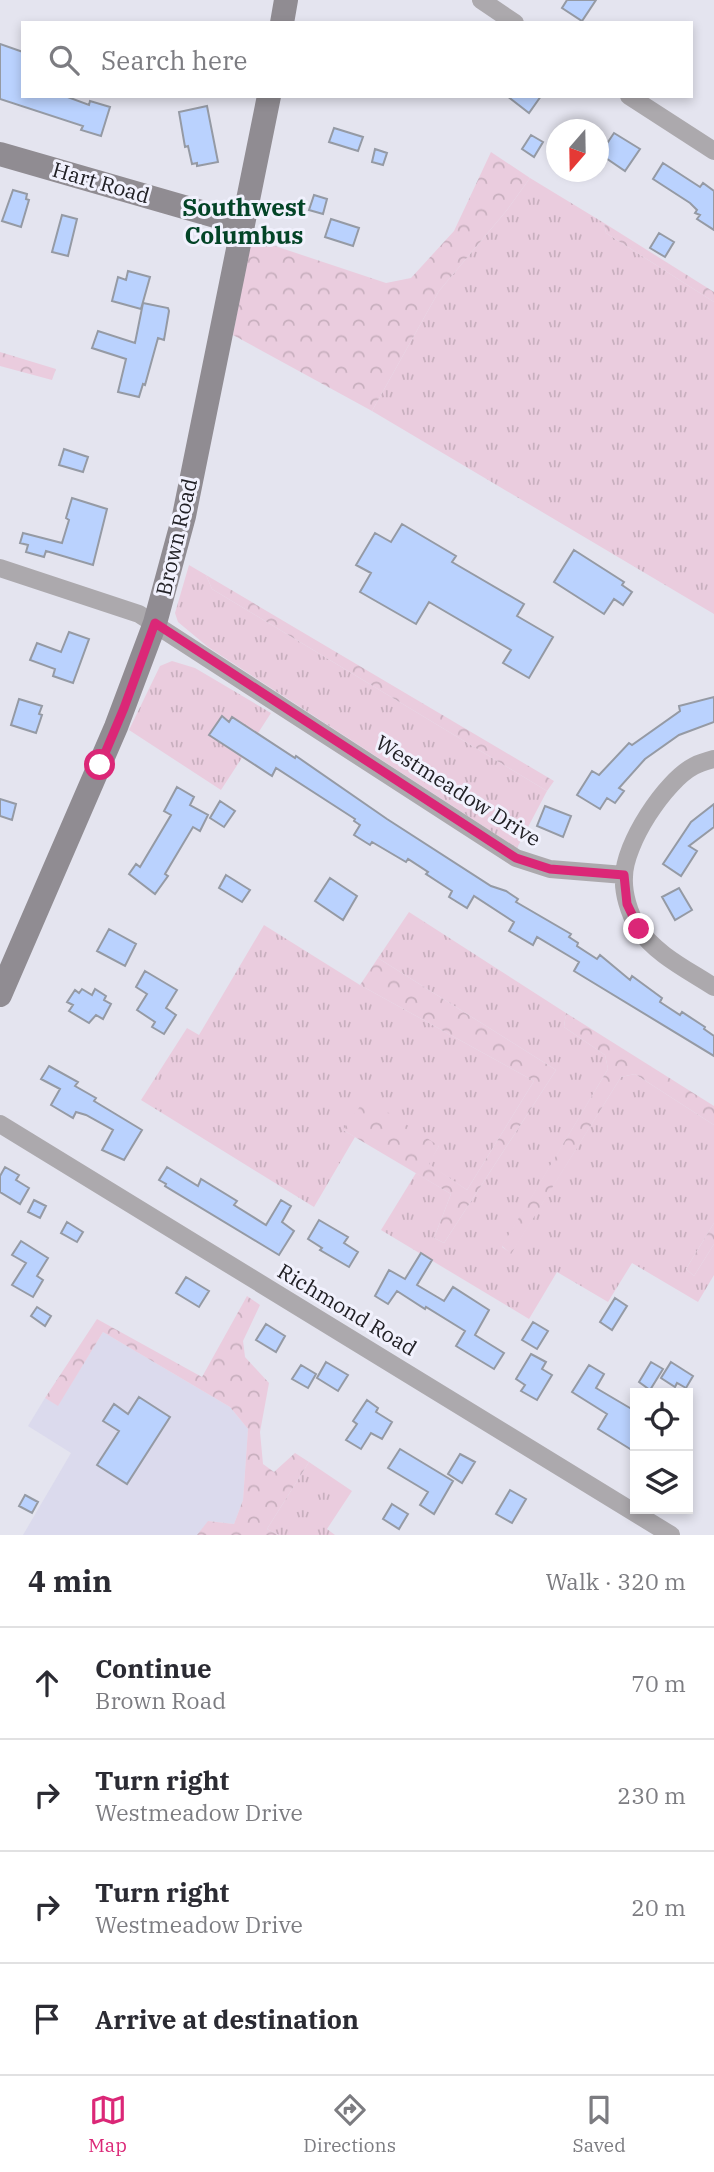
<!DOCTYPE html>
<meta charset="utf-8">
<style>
body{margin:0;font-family:"IBM Plex Serif",serif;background:#f2f2f3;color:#2b2b33}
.controls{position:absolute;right:21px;bottom:21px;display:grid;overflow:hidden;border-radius:0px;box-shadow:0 4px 10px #0003}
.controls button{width:63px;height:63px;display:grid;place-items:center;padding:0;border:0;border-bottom:2px solid #e1e1e2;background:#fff;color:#2b2b33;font:35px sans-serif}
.compass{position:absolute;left:546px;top:119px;width:63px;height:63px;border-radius:50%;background:#fff;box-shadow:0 4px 10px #0003;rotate:200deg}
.stop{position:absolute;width:21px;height:21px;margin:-16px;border:5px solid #db2777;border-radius:50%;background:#fff}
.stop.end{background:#db2777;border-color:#fff;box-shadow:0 2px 7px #0008}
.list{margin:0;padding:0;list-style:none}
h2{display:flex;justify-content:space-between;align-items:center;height:91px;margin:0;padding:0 28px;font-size:30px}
h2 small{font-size:23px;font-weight:400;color:#7c7c81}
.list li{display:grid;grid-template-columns:46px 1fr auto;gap:21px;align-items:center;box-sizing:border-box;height:112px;padding:0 28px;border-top:2px solid #e1e1e2}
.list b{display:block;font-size:26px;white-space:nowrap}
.list p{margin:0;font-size:23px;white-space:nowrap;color:#7c7c81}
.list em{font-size:23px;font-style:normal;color:#7c7c81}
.icon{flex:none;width:38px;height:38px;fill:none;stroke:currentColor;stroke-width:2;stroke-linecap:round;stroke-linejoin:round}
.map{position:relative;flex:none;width:714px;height:1535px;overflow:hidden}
.search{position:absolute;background:#fff;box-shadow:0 4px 10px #0003;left:21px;right:21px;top:21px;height:77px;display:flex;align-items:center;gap:18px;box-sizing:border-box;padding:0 24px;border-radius:0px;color:#7c7c81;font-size:26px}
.sheet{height:539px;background:#fff}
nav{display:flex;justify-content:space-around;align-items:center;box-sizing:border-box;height:98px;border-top:2px solid #e1e1e2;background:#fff;font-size:19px;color:#7c7c81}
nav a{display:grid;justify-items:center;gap:4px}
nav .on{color:#db2777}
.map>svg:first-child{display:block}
</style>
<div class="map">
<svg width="714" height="1535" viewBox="0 0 714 1535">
<defs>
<pattern id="grass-tufts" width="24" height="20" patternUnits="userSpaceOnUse" patternTransform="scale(1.75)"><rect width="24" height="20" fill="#eaccde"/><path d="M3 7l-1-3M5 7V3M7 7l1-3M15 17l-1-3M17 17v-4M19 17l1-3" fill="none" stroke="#c8afbe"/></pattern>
<pattern id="forest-crowns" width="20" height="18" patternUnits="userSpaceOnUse" patternTransform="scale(1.75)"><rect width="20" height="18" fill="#eaccde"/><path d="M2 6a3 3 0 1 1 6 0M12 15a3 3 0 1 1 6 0" fill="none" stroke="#c8afbe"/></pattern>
</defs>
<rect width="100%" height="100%" fill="#e4e4ef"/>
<path fill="#dbdaed" d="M 103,1332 L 230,1407 L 248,1429 L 243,1500 L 234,1524 L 209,1521 L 197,1535 L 23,1535 L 71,1453 L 28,1426 L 45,1398 L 58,1405 Z"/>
<path fill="url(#grass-tufts)" d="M 530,178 L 604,223 L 606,233 L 714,302 L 714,614 L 372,411 L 439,291 L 507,210 Z
M 189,565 L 206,575 L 212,589 L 547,791 L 517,848 L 208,647 L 178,622 L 175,613 Z
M 172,661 L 195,668 L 271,713 L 221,790 L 129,730 L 160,666 Z
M 409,912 L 566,1013 L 564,1027 L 605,1055 L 608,1069 L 502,1247 L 511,1253 L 621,1077 L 635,1074 L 714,1125 L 714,1223 L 686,1269 L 694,1276 L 714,1244 L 714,1275 L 698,1302 L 632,1263 L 608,1302 L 557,1272 L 529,1319 L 381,1230 L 416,1173 L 451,1194 L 434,1238 L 444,1243 L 556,1070 L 378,958 Z
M 264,925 L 360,985 L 534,1081 L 467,1190 L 428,1164 L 439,1146 L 343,1130 L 355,1137 L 314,1207 L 141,1100 L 187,1028 L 199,1035 Z
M 309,1462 L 352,1491 L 327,1529 L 335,1535 L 279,1535 L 267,1529 Z"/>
<path fill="url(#forest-crowns)" d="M 491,152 L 530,178 L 507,210 L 439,291 L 372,411 L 233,335 L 251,238 L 386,283 L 411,278 L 454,231 Z
M 604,223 L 714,292 L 714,302 L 606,233 Z
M 0,352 L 56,369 L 52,380 L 0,366 Z
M 206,575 L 554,781 L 547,791 L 212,589 Z
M 378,958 L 556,1070 L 444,1243 L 434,1238 L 451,1194 L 343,1130 L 366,1098 L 439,1146 L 429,1164 L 467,1190 L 534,1081 L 360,985 Z
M 566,1013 L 714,1106 L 714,1125 L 635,1074 L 621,1077 L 511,1254 L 502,1246 L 608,1069 L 605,1055 L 564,1027 Z
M 714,1223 L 714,1244 L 694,1276 L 686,1269 Z
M 247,1296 L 260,1305 L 243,1341 L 245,1357 L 269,1383 L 260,1432 L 263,1464 L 274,1472 L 295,1453 L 309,1462 L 267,1529 L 279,1535 L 197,1535 L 208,1521 L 234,1524 L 243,1500 L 248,1429 L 230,1407 L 103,1332 L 58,1406 L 45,1398 L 97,1319 L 202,1377 Z"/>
<path fill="#bad2fe" stroke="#959aa4" stroke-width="2" d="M 567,0 L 596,0 L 582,21 L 562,8 Z
M 0,44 L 23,52 L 23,96 L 65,96 L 89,105 L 90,101 L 110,107 L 101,136 L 81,130 L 83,126 L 0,99 Z
M 507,96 L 541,96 L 529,113 Z
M 207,106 L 218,162 L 197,166 L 197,163 L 192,164 L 188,146 L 185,147 L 179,112 Z
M 334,128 L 363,137 L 358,151 L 329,142 Z
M 614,133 L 640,149 L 625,171 L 600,154 Z
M 531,135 L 543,142 L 534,157 L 522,149 Z
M 375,149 L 387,153 L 383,165 L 372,162 Z
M 663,163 L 700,187 L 703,183 L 714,191 L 714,230 L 697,219 L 700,215 L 695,213 L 697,210 L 690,203 L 653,179 Z
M 13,190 L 27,194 L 26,199 L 29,200 L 21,227 L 2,221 Z
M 314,195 L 327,199 L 323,214 L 309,210 Z
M 62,215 L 77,219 L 68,256 L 52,252 Z
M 331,219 L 359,228 L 353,246 L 325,237 Z
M 659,233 L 674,242 L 665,257 L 650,248 Z
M 128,271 L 150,277 L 141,309 L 112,301 L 118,277 L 126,280 Z
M 143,303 L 168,308 L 169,311 L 164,340 L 158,338 L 145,385 L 143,384 L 139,397 L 118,392 L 126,359 L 92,348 L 98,331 L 135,343 Z
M 64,449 L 88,457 L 83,472 L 59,465 Z
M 72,498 L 107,509 L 93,565 L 46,551 L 44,557 L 26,552 L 28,545 L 20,543 L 23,533 L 62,543 L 69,520 L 66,518 Z
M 402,524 L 456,556 L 452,562 L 524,604 L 517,616 L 553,637 L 529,678 L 503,663 L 511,650 L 429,602 L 416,624 L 360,592 L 371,573 L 356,565 L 375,533 L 391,542 Z
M 574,550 L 624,582 L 622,585 L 632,592 L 623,605 L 614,599 L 604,614 L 554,582 Z
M 69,632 L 89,639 L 73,683 L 53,676 L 55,669 L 30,660 L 37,643 L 61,652 Z
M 714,697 L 714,722 L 679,735 L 645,759 L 619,788 L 624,791 L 615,803 L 607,798 L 600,809 L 577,795 L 592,771 L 599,775 L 629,743 L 632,745 L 680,711 L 679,706 Z
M 19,699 L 42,706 L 39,714 L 42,715 L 36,733 L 11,725 Z
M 222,716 L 229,722 L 232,717 L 295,758 L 296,756 L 387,819 L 491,886 L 506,891 L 518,899 L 516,902 L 571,934 L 569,937 L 578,943 L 577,946 L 597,959 L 600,955 L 630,980 L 632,976 L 662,998 L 660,1002 L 680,1015 L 682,1012 L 705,1027 L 704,1029 L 714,1036 L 714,1056 L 574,971 L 579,962 L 537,937 L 533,945 L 509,931 L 514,922 L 474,896 L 467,908 L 449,897 L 452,891 L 426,874 L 428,872 L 408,859 L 406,862 L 372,842 L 370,845 L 354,835 L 360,825 L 354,821 L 355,819 L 276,768 L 272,776 L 209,735 Z
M 177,787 L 194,797 L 190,805 L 208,815 L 200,831 L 193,827 L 165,874 L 168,876 L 155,894 L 129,874 L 136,864 L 140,867 L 171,815 L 164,811 Z
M 0,799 L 16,804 L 12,820 L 0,816 Z
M 220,801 L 235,811 L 224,827 L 210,818 Z
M 714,804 L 714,827 L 689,846 L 697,851 L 681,876 L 663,864 L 691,822 Z
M 545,806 L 571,816 L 563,837 L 537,826 Z
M 226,875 L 250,890 L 242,902 L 219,888 Z
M 330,878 L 357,896 L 343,920 L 315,901 Z
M 679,888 L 692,910 L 675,920 L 662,897 Z
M 109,929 L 136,944 L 125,966 L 97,951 Z
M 145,971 L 177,990 L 166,1008 L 176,1015 L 164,1034 L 152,1027 L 155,1022 L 137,1010 L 147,994 L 136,987 Z
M 82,989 L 92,995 L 95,989 L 106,996 L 104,1000 L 111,1004 L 103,1019 L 96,1015 L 89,1023 L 69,1011 L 73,1005 L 67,1002 L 75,990 L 79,993 Z
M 49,1066 L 78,1082 L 75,1086 L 96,1098 L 94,1101 L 142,1130 L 124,1160 L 102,1150 L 113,1130 L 86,1115 L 76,1112 L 73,1118 L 51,1105 L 60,1089 L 41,1079 Z
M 5,1167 L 19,1175 L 16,1180 L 29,1188 L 20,1204 L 0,1192 L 0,1176 Z
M 167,1167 L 198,1186 L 201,1179 L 237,1201 L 234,1205 L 266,1225 L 281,1200 L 291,1206 L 282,1222 L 294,1231 L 279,1255 L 165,1186 L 166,1184 L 159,1180 Z
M 34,1200 L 46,1206 L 40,1218 L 28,1212 Z
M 319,1220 L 348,1237 L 344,1243 L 358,1252 L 349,1267 L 320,1250 L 322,1248 L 308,1239 Z
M 67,1222 L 83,1232 L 77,1242 L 61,1233 Z
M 21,1241 L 48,1258 L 37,1276 L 43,1280 L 33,1297 L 12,1285 L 26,1263 L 12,1255 Z
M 421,1253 L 432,1260 L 417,1285 L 444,1301 L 453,1287 L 489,1310 L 475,1335 L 504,1353 L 494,1369 L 456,1346 L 465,1331 L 426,1307 L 425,1309 L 397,1291 L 388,1304 L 375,1296 L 389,1270 L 405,1279 Z
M 186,1277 L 209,1291 L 199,1307 L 176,1293 Z
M 615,1298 L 627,1306 L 612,1330 L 600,1322 Z
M 37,1307 L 51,1316 L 45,1326 L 31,1316 Z
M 533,1322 L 548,1331 L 537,1349 L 522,1340 Z
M 266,1324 L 285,1336 L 276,1352 L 256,1340 Z
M 531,1354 L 546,1362 L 542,1369 L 552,1375 L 537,1400 L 521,1391 L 525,1385 L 516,1379 Z
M 326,1362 L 348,1375 L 338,1391 L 317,1378 Z
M 651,1362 L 663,1369 L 650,1390 L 639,1382 Z
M 671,1362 L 693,1376 L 686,1388 L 677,1383 L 675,1387 L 661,1378 Z
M 301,1365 L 316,1374 L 308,1388 L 292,1379 Z
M 589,1365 L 604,1374 L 596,1388 L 635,1411 L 635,1452 L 598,1429 L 607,1414 L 572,1392 Z
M 139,1397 L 170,1417 L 127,1484 L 97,1465 L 119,1431 L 103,1421 L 114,1404 L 128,1414 Z
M 367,1400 L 378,1408 L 376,1412 L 392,1422 L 382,1439 L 371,1433 L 361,1449 L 346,1440 L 357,1424 L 353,1421 Z
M 400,1449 L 453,1481 L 434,1514 L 420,1505 L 428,1492 L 388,1468 Z
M 460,1454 L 475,1462 L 462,1483 L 448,1474 Z
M 510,1490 L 526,1499 L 512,1523 L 496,1514 Z
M 25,1495 L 38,1502 L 32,1513 L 19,1506 Z
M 392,1504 L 408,1514 L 399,1529 L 383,1519 Z"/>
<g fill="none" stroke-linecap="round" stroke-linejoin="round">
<path stroke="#aca9ad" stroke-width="18" d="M 481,0 L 515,23
M 629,96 L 714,151
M 0,568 L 139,614 L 516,858 L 550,869 L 624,875
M 714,759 C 707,761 700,763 694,766 C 665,781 624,844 624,877 C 623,893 629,913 638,928 C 655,954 688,970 714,987
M 0,1124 L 671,1535"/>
<path stroke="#908c92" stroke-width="24" d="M 282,23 L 286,0
M 0,154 L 243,224
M 0,995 L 116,727 L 155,623 L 184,516 L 269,96"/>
</g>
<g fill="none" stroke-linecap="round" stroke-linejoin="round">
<path stroke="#db2777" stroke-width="9" d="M 100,765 L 124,708 L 155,623 L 516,858 L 550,869 L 624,875 L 627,904 L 639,929"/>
</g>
<g text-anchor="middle" stroke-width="6" stroke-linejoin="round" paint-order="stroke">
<g font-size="21" fill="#212025" stroke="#f1f1fd">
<text transform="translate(101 183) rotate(16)" y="7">Hart Road</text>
<text transform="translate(177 537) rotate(-77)" y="7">Brown Road</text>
<text transform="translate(458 791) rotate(32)" y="7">Westmeadow Drive</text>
<text transform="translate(347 1310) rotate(31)" y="7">Richmond Road</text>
</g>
<g font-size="24" font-weight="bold" fill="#034427" stroke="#f1f1fd">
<text x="244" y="216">Southwest<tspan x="244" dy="28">Columbus</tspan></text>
</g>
</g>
</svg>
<div class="controls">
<button><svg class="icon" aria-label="locate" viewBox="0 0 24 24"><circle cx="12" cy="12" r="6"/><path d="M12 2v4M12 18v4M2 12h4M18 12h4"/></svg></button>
<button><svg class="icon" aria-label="layers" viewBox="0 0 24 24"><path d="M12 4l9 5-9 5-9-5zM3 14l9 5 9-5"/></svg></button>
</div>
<svg class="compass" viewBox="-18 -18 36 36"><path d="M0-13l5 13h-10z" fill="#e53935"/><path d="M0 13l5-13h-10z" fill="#7c7c81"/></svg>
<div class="stop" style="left:100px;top:765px"></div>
<div class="stop end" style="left:639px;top:929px"></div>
<div class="search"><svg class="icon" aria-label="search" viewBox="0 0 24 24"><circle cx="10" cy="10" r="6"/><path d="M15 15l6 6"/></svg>Search here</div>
</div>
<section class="sheet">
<h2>4 min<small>Walk · 320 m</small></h2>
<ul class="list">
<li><svg class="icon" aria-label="ahead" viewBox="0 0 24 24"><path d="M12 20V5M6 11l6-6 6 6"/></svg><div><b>Continue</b><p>Brown Road</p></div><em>70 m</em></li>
<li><svg class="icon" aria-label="right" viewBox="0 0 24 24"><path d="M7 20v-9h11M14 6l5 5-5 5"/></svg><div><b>Turn right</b><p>Westmeadow Drive</p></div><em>230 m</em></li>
<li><svg class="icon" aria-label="right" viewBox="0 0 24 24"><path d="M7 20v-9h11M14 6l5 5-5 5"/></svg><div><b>Turn right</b><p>Westmeadow Drive</p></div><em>20 m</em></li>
<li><svg class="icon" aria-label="arrive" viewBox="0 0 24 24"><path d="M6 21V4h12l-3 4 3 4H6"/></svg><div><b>Arrive at destination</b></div></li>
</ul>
</section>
<nav>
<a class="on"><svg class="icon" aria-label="map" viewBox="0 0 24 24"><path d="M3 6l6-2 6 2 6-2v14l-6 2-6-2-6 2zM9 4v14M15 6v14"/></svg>Map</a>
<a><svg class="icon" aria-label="directions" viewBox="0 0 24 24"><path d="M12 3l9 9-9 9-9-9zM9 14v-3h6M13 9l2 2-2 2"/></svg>Directions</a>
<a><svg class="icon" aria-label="saved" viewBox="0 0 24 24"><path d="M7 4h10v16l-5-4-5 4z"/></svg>Saved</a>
</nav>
